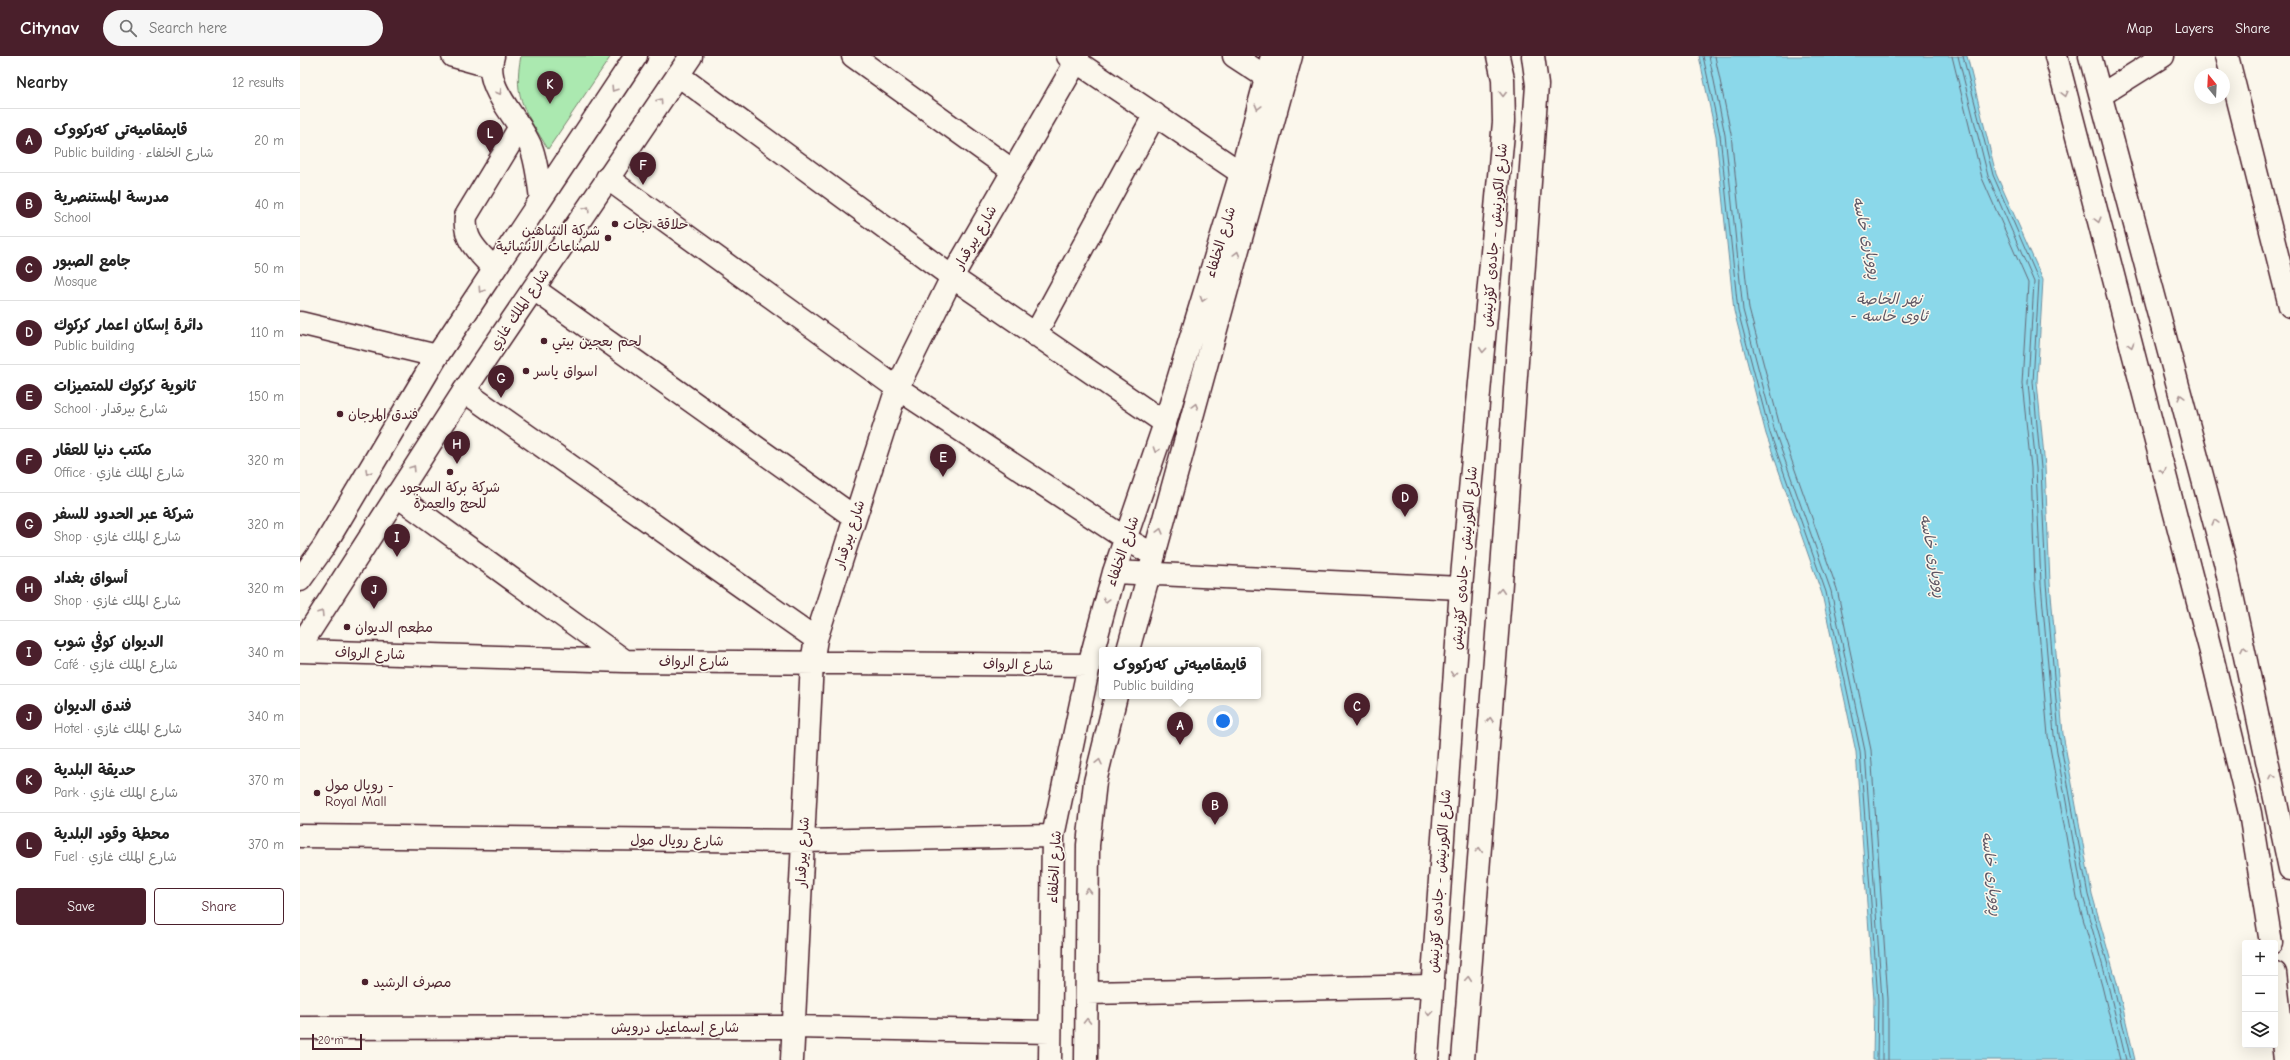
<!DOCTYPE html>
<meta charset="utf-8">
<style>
body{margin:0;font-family:"Comic Neue","Playpen Sans Arabic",sans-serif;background:#f6f6f6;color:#222}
.controls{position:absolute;right:12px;bottom:12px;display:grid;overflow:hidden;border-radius:4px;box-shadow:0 4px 16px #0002}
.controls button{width:36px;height:36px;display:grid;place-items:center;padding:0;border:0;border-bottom:1px solid #e0e0e0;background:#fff;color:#222;font:20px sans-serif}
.compass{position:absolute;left:1894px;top:12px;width:36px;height:36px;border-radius:50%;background:#fff;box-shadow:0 4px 16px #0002;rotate:342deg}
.scale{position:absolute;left:12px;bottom:10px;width:50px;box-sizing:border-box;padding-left:4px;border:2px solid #4a1f2b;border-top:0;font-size:11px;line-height:14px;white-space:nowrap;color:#4a1f2b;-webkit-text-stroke:3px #fbf7ec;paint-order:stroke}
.you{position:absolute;left:923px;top:665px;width:14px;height:14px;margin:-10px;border:3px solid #fff;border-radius:50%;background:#1a73e8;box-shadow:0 0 0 6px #1a73e833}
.badge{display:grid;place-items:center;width:26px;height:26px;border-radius:50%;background:#4a1f2b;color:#fff;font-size:13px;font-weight:700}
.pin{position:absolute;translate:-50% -33px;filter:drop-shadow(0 1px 2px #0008)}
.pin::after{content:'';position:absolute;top:21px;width:14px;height:12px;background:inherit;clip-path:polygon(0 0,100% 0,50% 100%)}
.popup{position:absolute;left:799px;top:591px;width:162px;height:52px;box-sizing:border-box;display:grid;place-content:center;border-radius:4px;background:#fff;filter:drop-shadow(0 1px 3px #0005);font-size:13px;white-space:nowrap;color:#767676}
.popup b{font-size:15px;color:#222}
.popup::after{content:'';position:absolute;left:50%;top:100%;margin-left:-8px;border:8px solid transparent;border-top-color:#fff}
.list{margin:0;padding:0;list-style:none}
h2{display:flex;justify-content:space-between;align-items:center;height:52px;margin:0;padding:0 16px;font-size:17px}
h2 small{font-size:13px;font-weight:400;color:#767676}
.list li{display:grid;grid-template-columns:26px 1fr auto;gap:12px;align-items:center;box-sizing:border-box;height:64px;padding:0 16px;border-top:1px solid #e0e0e0}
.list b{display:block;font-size:15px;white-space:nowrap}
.list p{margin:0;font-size:13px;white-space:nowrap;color:#767676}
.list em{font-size:13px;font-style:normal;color:#767676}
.actions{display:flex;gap:8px;padding:12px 16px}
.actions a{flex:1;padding:9px 0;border:1px solid #4a1f2b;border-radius:4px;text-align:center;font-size:14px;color:#4a1f2b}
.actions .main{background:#4a1f2b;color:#fff}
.icon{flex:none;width:22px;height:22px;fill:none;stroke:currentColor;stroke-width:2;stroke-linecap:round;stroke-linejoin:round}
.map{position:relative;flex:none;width:1990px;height:1004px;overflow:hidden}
header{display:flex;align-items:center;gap:24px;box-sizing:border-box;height:56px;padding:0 20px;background:#4a1f2b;color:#fff}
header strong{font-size:19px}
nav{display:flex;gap:22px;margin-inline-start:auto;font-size:14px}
.search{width:280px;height:36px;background:#f6f6f6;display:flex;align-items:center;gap:10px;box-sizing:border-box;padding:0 14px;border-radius:22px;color:#767676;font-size:15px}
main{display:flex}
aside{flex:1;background:#fff}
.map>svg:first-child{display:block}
</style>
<header>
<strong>Citynav</strong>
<div class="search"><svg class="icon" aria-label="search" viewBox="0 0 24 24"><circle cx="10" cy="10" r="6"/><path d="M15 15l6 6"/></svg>Search here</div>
<nav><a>Map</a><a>Layers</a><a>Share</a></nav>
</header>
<main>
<aside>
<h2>Nearby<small>12 results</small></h2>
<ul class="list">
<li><span class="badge">A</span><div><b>قایمقامیەتی کەرکووک</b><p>Public building · شارع الخلفاء</p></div><em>20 m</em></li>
<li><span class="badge">B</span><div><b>مدرسة المستنصرية</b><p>School</p></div><em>40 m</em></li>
<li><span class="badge">C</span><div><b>جامع الصبور</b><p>Mosque</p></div><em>50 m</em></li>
<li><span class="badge">D</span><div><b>دائرة إسكان اعمار كركوك</b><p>Public building</p></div><em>110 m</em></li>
<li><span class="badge">E</span><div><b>ثانوية كركوك للمتميزات</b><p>School · شارع بيرقدار</p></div><em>150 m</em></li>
<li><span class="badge">F</span><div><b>مكتب دنيا للعقار</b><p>Office · شارع الملك غازي</p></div><em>320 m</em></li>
<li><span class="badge">G</span><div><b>شركة عبر الحدود للسفر</b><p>Shop · شارع الملك غازي</p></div><em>320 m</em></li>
<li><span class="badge">H</span><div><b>أسواق بغداد</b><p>Shop · شارع الملك غازي</p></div><em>320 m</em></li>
<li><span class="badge">I</span><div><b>الديوان كوفي شوب</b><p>Café · شارع الملك غازي</p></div><em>340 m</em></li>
<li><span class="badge">J</span><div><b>فندق الديوان</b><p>Hotel · شارع الملك غازي</p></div><em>340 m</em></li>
<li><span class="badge">K</span><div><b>حديقة البلدية</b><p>Park · شارع الملك غازي</p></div><em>370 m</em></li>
<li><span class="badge">L</span><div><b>محطة وقود البلدية</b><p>Fuel · شارع الملك غازي</p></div><em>370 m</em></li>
</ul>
<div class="actions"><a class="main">Save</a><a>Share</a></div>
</aside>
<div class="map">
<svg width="1990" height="1004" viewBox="0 0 1990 1004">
<rect width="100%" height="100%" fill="#fbf7ec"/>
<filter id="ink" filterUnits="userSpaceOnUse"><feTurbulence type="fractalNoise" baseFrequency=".025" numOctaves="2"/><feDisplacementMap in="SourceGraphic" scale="8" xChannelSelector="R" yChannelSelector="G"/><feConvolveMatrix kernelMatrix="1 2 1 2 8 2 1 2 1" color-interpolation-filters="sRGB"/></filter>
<g filter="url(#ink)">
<path fill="#abe9b0" stroke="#7a846e" d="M 221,0 L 311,0 L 248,93 C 227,58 212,43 221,0 Z"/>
<path fill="#8bd8ea" stroke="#718e9e" d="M 1399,0 L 1667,0 L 1696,118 L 1743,224 L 1737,326 L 1745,411 L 1750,527 L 1763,678 L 1792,838 L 1817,927 L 1835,1004 L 1573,1004 L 1574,944 L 1556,696 L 1522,538 L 1466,378 L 1434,255 L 1416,80 Z"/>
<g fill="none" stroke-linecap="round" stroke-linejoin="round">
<path stroke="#646977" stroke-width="1" d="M 1403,0 L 1420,79 L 1438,255 L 1470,377 L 1526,536 L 1560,695 L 1578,944 L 1577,1004
M 1409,0 L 1425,79 L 1443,254 L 1475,376 L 1531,535 L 1565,695 L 1582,944 L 1582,1004
M 1415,0 L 1431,78 L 1449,253 L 1481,374 L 1537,533 L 1571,694 L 1588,943 L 1588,1004
M 1652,0 L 1682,122 L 1728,227 L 1722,327 L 1731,412 L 1735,528 L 1748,680 L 1777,841 L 1802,930 L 1820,1004
M 1658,0 L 1688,120 L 1734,226 L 1728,327 L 1736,412 L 1741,528 L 1754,679 L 1783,840 L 1808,929 L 1826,1004
M 1663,0 L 1693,119 L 1739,225 L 1733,326 L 1741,412 L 1746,527 L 1759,679 L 1788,839 L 1813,927 L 1831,1004"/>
<g stroke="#4a1f2b" stroke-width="25">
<path id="minor" d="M 553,0 L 713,115
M 768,0 L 941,117
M 934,0 L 966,21
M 1756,0 L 1912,600 L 1950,757 L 1971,887
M 1790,0 L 1925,506 L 1990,813
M 1927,0 L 1990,250
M 378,19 L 652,221 L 865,367
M 1801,39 L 1863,0
M 307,122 L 597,332 L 826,483 L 854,499
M 194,213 C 179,196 163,185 166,160 L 220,71
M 234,233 L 554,461
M 0,267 L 137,300
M 735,279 L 855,58
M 164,335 L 516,583
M 96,439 L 325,605
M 814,516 L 1161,532
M 828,594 L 991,0
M 0,595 L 325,605 L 789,609
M 0,780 L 503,785 L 753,780
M 1975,917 L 1985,1004
M 787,937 L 1131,930
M 0,972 L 494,971 L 750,976
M 492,1004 L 512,606 L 516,583 L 597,332 L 652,221 L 776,6 L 778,0
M 750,1004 L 753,780 L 789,609 L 814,516 L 865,367 L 941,117 L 972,0
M 786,1004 L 788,789 L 795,726 L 816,640"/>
</g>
<g stroke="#4a1f2b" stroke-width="25">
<path id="major" d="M 153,0 L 189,10
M 193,0 C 182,33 222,64 232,94 C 237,109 239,127 241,143
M 0,524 L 23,492 L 137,300 L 336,0
M 0,590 L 164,335 L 391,0
M 1127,1004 L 1161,532 L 1204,66 L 1203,23 L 1198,0
M 1163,1004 L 1200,540 L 1237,29 L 1233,0"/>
</g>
<use href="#minor" stroke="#fbf7ec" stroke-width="22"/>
<use href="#major" stroke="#fbf7ec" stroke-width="22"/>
</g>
<defs><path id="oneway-chevron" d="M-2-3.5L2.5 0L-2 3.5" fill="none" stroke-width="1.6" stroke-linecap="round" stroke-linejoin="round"/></defs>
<g stroke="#ab9695">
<use href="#oneway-chevron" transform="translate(314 33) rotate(123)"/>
<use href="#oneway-chevron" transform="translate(199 36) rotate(59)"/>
<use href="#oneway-chevron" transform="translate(1203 38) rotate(89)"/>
<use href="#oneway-chevron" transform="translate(1765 38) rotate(76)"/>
<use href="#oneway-chevron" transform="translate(360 45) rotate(-55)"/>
<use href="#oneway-chevron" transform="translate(958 51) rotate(105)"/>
<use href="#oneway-chevron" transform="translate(287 153) rotate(-57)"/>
<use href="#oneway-chevron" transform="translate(1798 164) rotate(75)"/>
<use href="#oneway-chevron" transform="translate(937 198) rotate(-75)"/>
<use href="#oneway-chevron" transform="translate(181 234) rotate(124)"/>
<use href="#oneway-chevron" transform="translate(903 243) rotate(107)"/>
<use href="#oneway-chevron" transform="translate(1831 289) rotate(75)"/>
<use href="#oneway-chevron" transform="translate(1183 294) rotate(95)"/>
<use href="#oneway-chevron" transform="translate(1881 341) rotate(-105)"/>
<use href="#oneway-chevron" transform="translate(895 350) rotate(-75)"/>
<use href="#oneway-chevron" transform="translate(856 394) rotate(109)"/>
<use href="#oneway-chevron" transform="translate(113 412) rotate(-57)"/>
<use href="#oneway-chevron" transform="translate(1863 415) rotate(75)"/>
<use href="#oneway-chevron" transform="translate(68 416) rotate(121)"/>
<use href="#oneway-chevron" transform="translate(1915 466) rotate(-105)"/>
<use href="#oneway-chevron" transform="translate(860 475) rotate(-75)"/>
<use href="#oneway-chevron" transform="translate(1201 535) rotate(-86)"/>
<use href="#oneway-chevron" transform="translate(806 544) rotate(105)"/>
<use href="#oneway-chevron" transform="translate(21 557) rotate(-58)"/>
<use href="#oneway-chevron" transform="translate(1944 593) rotate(-102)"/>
<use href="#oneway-chevron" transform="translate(1154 618) rotate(94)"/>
<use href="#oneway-chevron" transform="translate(1190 664) rotate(-85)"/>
<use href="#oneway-chevron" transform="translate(799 706) rotate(-77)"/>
<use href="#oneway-chevron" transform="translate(1972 720) rotate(-102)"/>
<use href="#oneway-chevron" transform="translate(1179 794) rotate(-85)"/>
<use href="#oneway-chevron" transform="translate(788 835) rotate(-90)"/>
<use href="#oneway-chevron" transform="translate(1168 923) rotate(-85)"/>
<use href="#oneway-chevron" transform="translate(1129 957) rotate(95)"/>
<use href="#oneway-chevron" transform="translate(787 965) rotate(-89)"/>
</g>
</g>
<g fill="#4a1f2b" stroke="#fbf7ec" stroke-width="1.5">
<circle cx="315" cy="168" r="4"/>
<circle cx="308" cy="182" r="4"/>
<circle cx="244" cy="285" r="4"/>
<circle cx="226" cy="315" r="4"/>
<circle cx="40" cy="358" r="4"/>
<circle cx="150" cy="416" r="4"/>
<circle cx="47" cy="571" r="4"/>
<circle cx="17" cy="737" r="4"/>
<circle cx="65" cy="926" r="4"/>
</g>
<g text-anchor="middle" stroke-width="3" stroke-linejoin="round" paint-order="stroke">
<g font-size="14" fill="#4a1f2b" stroke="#fbf7ec" text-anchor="start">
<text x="323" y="173">حلاقة نجات</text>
<text x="300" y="179" text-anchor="end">شركة الشاهين<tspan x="300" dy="16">للصناعات الانشائية</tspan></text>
<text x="252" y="290">لحم بعجين بيتي</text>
<text x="234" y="320">اسواق ياسر</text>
<text x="48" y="363">فندق المرجان</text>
<text x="150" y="436" text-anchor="middle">شركة بركة السجود<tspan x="150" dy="16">للحج والعمرة</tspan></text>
<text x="55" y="576">مطعم الديوان</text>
<text x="25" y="734">رويال مول -<tspan x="25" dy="16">Royal Mall</tspan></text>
<text x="73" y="931">مصرف الرشيد</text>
</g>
<g font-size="14" fill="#4a1f2b" stroke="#fbf7ec">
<text transform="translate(1194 179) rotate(-85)" y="5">شارع الكورنيش - جادەی کۆرنیش</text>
<text transform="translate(675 181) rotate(-60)" y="5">شارع بيرقدار</text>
<text transform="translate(920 186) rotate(-73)" y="5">شارع الخلفاء</text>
<text transform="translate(219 253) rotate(-56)" y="5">شارع الملك غازي</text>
<text transform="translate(549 478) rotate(-72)" y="5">شارع بيرقدار</text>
<text transform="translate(822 495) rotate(-71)" y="5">شارع الخلفاء</text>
<text transform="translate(1164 502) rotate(-85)" y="5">شارع الكورنيش - جادەی کۆرنیش</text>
<text transform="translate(70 597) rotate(2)" y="5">شارع الرواف</text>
<text x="394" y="610">شارع الرواف</text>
<text transform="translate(718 608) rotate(1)" y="5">شارع الرواف</text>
<text transform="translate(377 784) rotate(1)" y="5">شارع رويال مول</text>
<text transform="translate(502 796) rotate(-87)" y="5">شارع بيرقدار</text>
<text transform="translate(754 811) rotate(-87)" y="5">شارع الخلفاء</text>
<text transform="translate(1139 825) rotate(-86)" y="5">شارع الكورنيش - جادەی کۆرنیش</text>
<text x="375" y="976">شارع إسماعيل درويش</text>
</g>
<g font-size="15" font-style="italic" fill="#5e5664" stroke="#fbf7ec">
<text transform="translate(1567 182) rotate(77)" y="5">ڕووباری خاسە</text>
<text x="1589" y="248">نهر الخاصة<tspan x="1589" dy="17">- ئاوی خاسە</tspan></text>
<text transform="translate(1633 500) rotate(79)" y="5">ڕووباری خاسە</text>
<text transform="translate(1692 818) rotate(83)" y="5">ڕووباری خاسە</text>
</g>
</g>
</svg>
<div class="controls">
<button>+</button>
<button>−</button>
<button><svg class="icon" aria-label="layers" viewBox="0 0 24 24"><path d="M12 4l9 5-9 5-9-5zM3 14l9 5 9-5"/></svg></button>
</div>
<svg class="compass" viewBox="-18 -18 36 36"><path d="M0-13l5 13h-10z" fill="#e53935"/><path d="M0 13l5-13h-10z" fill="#767676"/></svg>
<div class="scale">20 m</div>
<div class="you"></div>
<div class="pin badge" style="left:880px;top:689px">A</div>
<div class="popup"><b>قایمقامیەتی کەرکووک</b>Public building</div>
<div class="pin badge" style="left:915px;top:769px">B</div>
<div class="pin badge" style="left:1057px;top:670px">C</div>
<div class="pin badge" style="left:1105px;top:461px">D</div>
<div class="pin badge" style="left:643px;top:421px">E</div>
<div class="pin badge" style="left:343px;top:129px">F</div>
<div class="pin badge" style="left:201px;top:342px">G</div>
<div class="pin badge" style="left:157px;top:408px">H</div>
<div class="pin badge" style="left:97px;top:501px">I</div>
<div class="pin badge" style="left:74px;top:553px">J</div>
<div class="pin badge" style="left:250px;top:48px">K</div>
<div class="pin badge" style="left:190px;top:97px">L</div>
</div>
</main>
